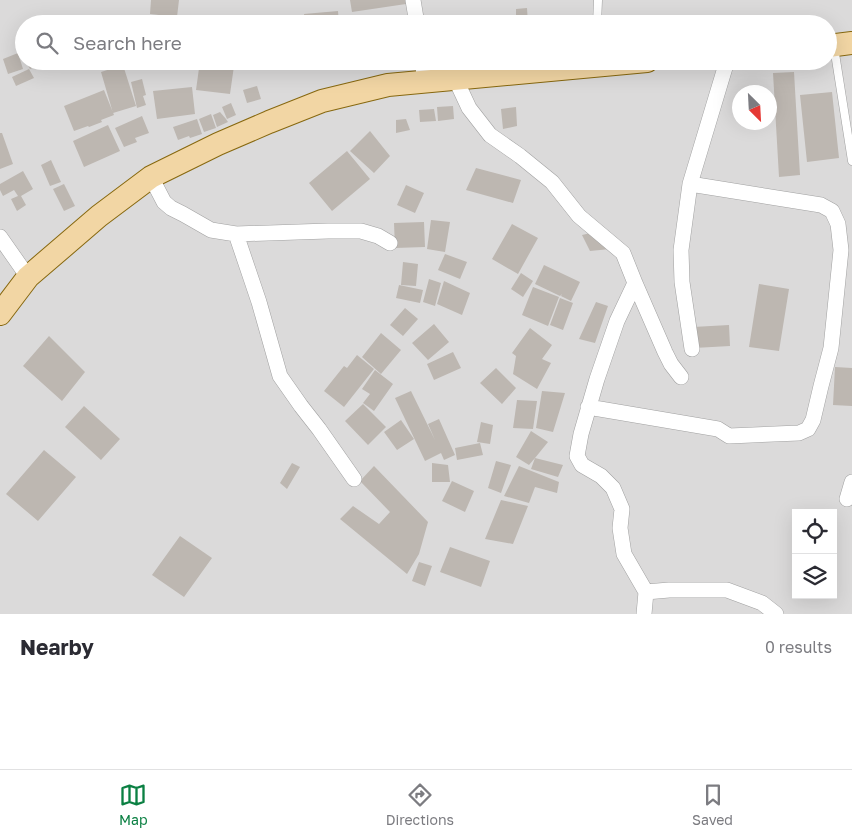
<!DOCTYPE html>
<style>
body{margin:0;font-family:"Golos Text",sans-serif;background:#f7f7f7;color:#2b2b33}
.controls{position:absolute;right:15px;bottom:15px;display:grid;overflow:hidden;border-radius:0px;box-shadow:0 5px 20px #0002}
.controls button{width:45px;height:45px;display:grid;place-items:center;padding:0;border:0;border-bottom:1px solid #e1e1e2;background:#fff;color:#2b2b33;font:25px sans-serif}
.compass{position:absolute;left:732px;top:85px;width:45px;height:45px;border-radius:50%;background:#fff;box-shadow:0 5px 20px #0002;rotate:156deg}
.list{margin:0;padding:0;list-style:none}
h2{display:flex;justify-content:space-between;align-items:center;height:65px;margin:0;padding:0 20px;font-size:21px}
h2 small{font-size:16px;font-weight:400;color:#7c7c81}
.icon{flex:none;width:28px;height:28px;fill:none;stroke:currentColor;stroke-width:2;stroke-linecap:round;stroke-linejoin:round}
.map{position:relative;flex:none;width:852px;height:614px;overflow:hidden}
.search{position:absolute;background:#fff;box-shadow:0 5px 20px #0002;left:15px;right:15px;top:15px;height:55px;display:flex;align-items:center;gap:12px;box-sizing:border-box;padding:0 18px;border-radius:28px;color:#7c7c81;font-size:19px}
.sheet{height:155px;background:#fff}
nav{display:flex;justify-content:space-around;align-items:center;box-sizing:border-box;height:70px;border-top:1px solid #e1e1e2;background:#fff;font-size:14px;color:#7c7c81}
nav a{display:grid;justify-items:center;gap:2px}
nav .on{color:#0b8043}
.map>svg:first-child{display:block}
</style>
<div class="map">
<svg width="852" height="614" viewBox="0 0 852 614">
<rect width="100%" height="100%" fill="#edebe4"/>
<path fill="#dbdada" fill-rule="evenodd" d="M 0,0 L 852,0 L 852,614 L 0,614 ZM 24,24 L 828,24 L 828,61 L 24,61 ZM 740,92 L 770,92 L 770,122 L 740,122 ZM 796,513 L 833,513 L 833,595 L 796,595 Z"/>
<path fill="#bdb7b1" d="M 151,0 L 179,0 L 177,17 L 150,14 Z
M 350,0 L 405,0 L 406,4 L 352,12 Z
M 527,8 L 528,24 L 516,24 L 516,9 Z
M 338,11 L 339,24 L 305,24 L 304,14 Z
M 500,15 L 516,16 L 515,24 L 500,24 Z
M 62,18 L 64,24 L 45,24 L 45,23 Z
M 86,18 L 88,24 L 74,24 L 73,21 Z
M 18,53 L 23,69 L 8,74 L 3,59 Z
M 26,61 L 40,61 L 42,64 L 30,69 Z
M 200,61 L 234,66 L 230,94 L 196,90 Z
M 123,65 L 136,106 L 113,113 L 101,72 Z
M 29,69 L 34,78 L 16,86 L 12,77 Z
M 794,72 L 800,175 L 779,177 L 773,73 Z
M 142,79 L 146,95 L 143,96 L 146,105 L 137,108 L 131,82 Z
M 257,86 L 261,99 L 247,103 L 243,90 Z
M 192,87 L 195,114 L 157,119 L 153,91 Z
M 104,90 L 114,115 L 101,120 L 102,122 L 89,127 L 88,126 L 74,131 L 64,106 Z
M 832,92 L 839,158 L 807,162 L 800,95 Z
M 231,103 L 236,115 L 227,119 L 222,107 Z
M 453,106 L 454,119 L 438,121 L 437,107 Z
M 516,107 L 517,126 L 503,129 L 501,109 Z
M 434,109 L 436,121 L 420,122 L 419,110 Z
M 220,112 L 226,119 L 228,122 L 217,127 L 213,115 Z
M 211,114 L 216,128 L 204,132 L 199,119 Z
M 142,116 L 149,133 L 135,138 L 137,142 L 124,147 L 115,128 Z
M 197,119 L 202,134 L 190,138 L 189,136 L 178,140 L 173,127 Z
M 406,119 L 410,130 L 396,133 L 396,120 Z
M 108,125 L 120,151 L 84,167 L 73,141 Z
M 370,131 L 390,156 L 374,173 L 350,151 Z
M 0,133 L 2,133 L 13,164 L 0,169 Z
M 347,151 L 370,179 L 332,211 L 309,183 Z
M 51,160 L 61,182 L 50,186 L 41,165 Z
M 476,168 L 521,180 L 513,203 L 466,190 Z
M 23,171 L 33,189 L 21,196 L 26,205 L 17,211 L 11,199 L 18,196 L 14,190 L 3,196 L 0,190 L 0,184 Z
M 64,184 L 75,206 L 64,211 L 53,189 Z
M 406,185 L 424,193 L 415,213 L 397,205 Z
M 431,220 L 450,222 L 445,252 L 427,249 Z
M 424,222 L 425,247 L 395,248 L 394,223 Z
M 512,224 L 538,238 L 518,274 L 492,259 Z
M 595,232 L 610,249 L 590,251 L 582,235 Z
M 445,254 L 467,262 L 460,279 L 438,270 Z
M 403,262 L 418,264 L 416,286 L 401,285 Z
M 544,265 L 580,282 L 571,301 L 561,296 L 562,294 L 560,296 L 535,284 Z
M 521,273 L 533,281 L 523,297 L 511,289 Z
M 429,279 L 441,283 L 435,306 L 423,302 Z
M 444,281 L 470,293 L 462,315 L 437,304 Z
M 759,284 L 789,289 L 779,351 L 749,347 Z
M 399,285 L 423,290 L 420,303 L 396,298 Z
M 533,287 L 559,297 L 548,326 L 522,315 Z
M 560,298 L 573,303 L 563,330 L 550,325 Z
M 596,302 L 608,306 L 595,343 L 579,339 Z
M 405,308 L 418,319 L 403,336 L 390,325 Z
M 434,324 L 449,342 L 428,360 L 412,343 Z
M 729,325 L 730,346 L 694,348 L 693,327 Z
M 530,328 L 552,345 L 542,359 L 551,363 L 537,389 L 513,374 L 516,356 L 512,353 Z
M 381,333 L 401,350 L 381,374 L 362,357 Z
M 49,336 L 85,372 L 62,401 L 23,366 Z
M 453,352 L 461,368 L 434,380 L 427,364 Z
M 357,355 L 374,369 L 344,407 L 324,391 L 344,366 L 347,368 Z
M 835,367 L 852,368 L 852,406 L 833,405 Z
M 496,368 L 516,388 L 502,404 L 480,383 Z
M 375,370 L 393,384 L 374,411 L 363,403 L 370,394 L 362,389 Z
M 411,391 L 435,440 L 428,424 L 439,419 L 455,455 L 444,460 L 441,453 L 425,461 L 395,398 Z
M 542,391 L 565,393 L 553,432 L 536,428 Z
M 517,400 L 537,401 L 533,429 L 513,428 Z
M 363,404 L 386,427 L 368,445 L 345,421 Z
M 84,406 L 120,439 L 101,460 L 65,427 Z
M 401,420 L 414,439 L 397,450 L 384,432 Z
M 481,422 L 493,425 L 490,444 L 477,442 Z
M 531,431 L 548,442 L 535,458 L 563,465 L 558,477 L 531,469 L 535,458 L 529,465 L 516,457 Z
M 480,443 L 483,455 L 457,460 L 455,448 Z
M 44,450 L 76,477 L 38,521 L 6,494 Z
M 496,461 L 511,465 L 501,493 L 488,488 Z
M 292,463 L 300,467 L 287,489 L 280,483 Z
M 432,463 L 448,465 L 450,482 L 432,482 Z
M 374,466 L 428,522 L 419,554 L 407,574 L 340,519 L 353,506 L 379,524 L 390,512 L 360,481 Z
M 519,466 L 559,482 L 557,493 L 535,487 L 529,503 L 504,496 Z
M 452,481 L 474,491 L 465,512 L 442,501 Z
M 501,500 L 528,506 L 513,544 L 485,539 Z
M 180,536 L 212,558 L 184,597 L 152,575 Z
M 450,547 L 490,561 L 481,587 L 440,572 Z
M 419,562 L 432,566 L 425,586 L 412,581 Z"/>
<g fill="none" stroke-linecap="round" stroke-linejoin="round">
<g stroke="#a1a1a1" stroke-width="9">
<path id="service" d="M 597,24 L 598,0
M 834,47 L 852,161"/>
</g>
<g stroke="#a1a1a1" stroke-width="16">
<path id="minor" d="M 413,0 L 417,24
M 422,61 L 425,81
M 455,78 L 469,108 L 490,135 L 520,156 L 552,182 L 579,216 L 623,253 L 635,283 L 665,352 L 671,364 L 681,377
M 151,177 L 164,202 L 171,208 L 183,214 L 211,230 L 236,234 L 328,231 L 361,231 L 378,236 L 390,243
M 236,234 L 259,302 L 280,376 L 301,406 L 319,429 L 354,479
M 0,237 L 28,277
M 635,283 L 617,321 L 597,379 L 581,434 L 577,456 L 582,465 L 601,476 L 613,488 L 622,509 L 620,528 L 624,554 L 646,592 L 644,614
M 692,349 L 682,282 L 681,250 L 690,184 L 727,61
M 588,407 L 718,429 L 729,436 L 799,433 L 808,429 L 813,420 L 821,386 L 831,348 L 841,250 L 838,224 L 832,211 L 821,205 L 690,184
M 847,499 L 852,482
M 646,592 L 669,590 L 727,590 L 762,603 L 776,614"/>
</g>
<g stroke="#87680f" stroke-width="24">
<path id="primary" d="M 828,46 L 852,43
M 0,314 L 28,277 L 99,216 L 151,177 L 218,144 L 269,122 L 322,101 L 388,85 L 647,61"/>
</g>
<use href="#service" stroke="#fff" stroke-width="8"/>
<use href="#minor" stroke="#fff" stroke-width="15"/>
<use href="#primary" stroke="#f2d6a4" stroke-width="22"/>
</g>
</svg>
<div class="controls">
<button><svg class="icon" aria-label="locate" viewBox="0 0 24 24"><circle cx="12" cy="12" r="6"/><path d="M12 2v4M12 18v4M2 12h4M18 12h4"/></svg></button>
<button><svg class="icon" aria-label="layers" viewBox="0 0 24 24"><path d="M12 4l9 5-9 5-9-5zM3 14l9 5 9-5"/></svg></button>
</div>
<svg class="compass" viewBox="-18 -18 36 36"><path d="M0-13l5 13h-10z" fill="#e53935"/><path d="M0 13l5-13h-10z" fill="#7c7c81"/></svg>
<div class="search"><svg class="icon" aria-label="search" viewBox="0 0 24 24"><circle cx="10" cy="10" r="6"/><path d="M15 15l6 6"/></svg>Search here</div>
</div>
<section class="sheet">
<h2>Nearby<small>0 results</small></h2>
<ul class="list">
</ul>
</section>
<nav>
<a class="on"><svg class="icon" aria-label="map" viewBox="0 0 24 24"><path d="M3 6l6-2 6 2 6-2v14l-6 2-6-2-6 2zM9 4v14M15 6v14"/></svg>Map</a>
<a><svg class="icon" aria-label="directions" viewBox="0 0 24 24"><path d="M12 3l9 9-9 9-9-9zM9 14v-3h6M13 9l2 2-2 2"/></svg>Directions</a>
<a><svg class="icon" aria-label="saved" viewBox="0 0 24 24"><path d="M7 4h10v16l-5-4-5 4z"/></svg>Saved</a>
</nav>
